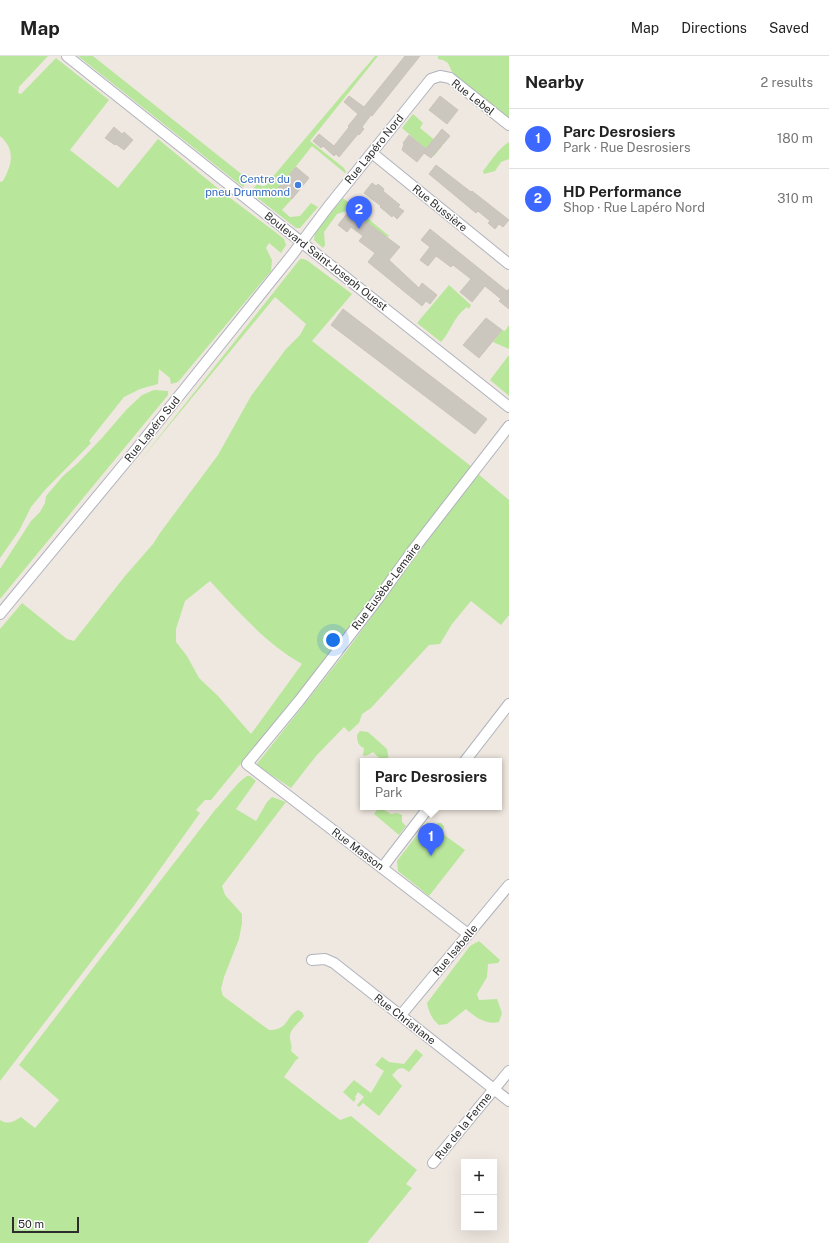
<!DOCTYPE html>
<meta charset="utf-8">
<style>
body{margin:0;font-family:"Public Sans",sans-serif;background:#f6f6f6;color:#222}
.controls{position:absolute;right:12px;bottom:12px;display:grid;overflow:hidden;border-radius:0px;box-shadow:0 4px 16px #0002}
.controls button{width:36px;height:36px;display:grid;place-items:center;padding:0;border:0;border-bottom:1px solid #e0e0e0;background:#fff;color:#222;font:20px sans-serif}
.scale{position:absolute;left:12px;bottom:10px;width:67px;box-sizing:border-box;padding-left:4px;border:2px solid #2d2d2d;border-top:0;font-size:11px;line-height:14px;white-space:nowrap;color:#2d2d2d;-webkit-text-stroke:3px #fff;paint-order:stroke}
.you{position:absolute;left:333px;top:584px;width:14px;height:14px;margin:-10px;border:3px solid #fff;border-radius:50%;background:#1a73e8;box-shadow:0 0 0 6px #1a73e833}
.badge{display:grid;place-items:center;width:26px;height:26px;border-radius:50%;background:#3d68ff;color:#fff;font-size:13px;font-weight:700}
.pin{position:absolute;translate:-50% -33px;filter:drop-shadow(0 1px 2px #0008)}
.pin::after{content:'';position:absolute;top:21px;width:14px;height:12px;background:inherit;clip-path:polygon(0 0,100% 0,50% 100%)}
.popup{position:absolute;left:360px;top:702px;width:142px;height:52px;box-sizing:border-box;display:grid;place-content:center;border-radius:0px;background:#fff;filter:drop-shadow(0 1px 3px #0005);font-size:13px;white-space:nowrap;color:#767676}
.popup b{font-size:15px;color:#222}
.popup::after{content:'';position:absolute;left:50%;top:100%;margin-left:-8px;border:8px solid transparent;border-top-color:#fff}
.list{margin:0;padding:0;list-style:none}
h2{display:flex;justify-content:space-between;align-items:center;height:52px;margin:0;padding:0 16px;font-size:17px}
h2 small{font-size:13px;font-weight:400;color:#767676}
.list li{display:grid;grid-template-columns:26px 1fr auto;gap:12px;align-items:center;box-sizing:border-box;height:60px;padding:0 16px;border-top:1px solid #e0e0e0}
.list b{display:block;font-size:15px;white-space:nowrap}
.list p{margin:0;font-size:13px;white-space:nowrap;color:#767676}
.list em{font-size:13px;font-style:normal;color:#767676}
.map{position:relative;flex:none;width:509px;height:1187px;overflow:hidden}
header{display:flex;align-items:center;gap:24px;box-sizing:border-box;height:56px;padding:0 20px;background:#fff;border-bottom:1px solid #e0e0e0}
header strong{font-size:19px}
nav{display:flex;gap:22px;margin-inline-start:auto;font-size:14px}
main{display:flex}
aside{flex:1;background:#fff}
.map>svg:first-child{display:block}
</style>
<header>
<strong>Map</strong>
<nav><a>Map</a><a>Directions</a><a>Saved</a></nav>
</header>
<main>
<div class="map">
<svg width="509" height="1187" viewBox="0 0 509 1187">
<rect width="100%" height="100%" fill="#efe8e0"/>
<path fill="#b8e69b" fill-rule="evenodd" d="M 0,0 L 48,0 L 19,31 L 18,37 L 21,38 L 56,2 L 109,44 L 70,94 L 118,132 L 158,83 L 221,135 L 274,175 L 284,183 L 286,189 L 281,197 L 269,187 L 266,192 L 272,204 L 271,215 L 178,326 L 171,328 L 170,322 L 159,313 L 158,328 L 140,333 L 124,341 L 89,385 L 91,387 L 45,434 L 31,451 L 19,475 L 0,502 L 0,126 L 3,125 C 12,108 16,94 0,80 Z
M 78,0 L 93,0 L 249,124 L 243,131 Z
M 375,0 L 378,0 L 310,85 L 344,112 L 346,116 L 345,117 L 312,90 L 279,132 L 292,143 L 282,154 L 290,161 L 300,160 L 311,147 L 318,151 L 300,172 L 296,172 L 250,136 L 257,128 L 262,130 L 265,130 Z
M 438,0 L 509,0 L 509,62 L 453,18 L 448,7 L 443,4 L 438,3 Z
M 413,58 L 423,67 L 420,72 L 442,90 L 434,100 L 402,72 Z
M 509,86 L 509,103 L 501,106 L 495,115 L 484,118 L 483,115 C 491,105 498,93 509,86 Z
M 343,142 L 389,180 L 388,181 L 384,179 L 350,154 L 337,158 L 324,176 L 325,189 L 323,192 L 314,184 L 315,176 Z
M 300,203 L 304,203 L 308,205 L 352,238 L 312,285 L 472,411 L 422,475 L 319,612 L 211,744 L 205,744 L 196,754 L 200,757 L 133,851 L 0,1025 L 0,573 L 22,547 L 67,583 L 74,585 L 125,520 L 153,488 L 160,477 L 218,399 L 251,340 L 286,293 L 300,279 L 306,268 L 275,241 L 139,406 ZM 210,525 C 239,556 265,587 302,608 L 251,678 L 218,640 L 199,622 L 187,600 L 176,586 L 176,573 L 185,545 Z
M 449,229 L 471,249 L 469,253 L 467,251 C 454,260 451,275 441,286 L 417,267 Z
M 509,269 L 509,293 L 493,286 L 502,274 L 505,275 Z
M 509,299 L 509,340 L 490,324 Z
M 154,334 L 168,335 L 168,339 L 0,543 L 0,513 L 31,465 L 40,456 L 45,447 L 46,440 L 63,420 L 78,407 L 101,383 L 127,353 L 142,339 Z
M 477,417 L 509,444 L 509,559 L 501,569 L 471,545 L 452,568 L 440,588 L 429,589 L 371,652 L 362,658 L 359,667 L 349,676 L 344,671 L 316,700 L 291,732 L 256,709 L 348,593 Z
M 360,675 L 368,676 L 387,693 L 389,705 L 382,705 L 373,696 L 368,699 L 363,700 L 364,692 C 358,690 357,685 357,679 Z
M 247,720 L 250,720 L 256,725 L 236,753 L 256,765 L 267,746 L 272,741 L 286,746 L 222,830 L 225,839 L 242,858 L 242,867 L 239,883 L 224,921 L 221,933 L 223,940 L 269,974 C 289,974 285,961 298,954 L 302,956 L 304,960 C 300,966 291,972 290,979 C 289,984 293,989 291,995 L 299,1002 L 296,1004 L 284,1021 L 340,1064 L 351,1060 L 417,1114 L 406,1128 L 412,1132 L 367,1187 L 0,1187 L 0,1064 C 8,1069 13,1066 21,1061 L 35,1072 L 59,1044 L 19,1009 L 96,908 L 215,754 C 225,744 235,728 247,720 Z
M 379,751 L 391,758 L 397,757 L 402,759 L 402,766 L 406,770 L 399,779 L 374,758 Z
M 427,766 L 433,770 L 438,767 L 441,767 L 444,770 L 443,778 L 465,794 L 429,840 L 398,815 L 397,805 Z
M 479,885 L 500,904 L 498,907 L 488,908 L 487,921 L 477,938 L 479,944 L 497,943 L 502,957 L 499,966 C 486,969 475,961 466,953 L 447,968 L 439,969 C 432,963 429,957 427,947 L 470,890 Z
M 416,993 L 423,999 L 409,1016 L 403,1012 L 398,1013 L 392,1019 L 402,1030 L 379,1060 L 363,1047 L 359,1051 L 357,1049 L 364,1041 L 358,1036 L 355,1041 L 356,1042 L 354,1046 L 343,1036 L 354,1024 L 371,1037 L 384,1015 L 375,1009 L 382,1001 L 389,1006 L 404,1008 Z"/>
<path fill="#cbc6be" stroke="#cbc4b9" d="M 405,0 L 420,0 L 372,60 L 371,59 L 362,71 L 364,73 L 359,79 L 358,78 L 339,101 L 336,98 L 334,100 L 323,90 L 321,92 L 313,85 L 319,78 L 334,90 L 349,71 L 348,70 L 358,58 L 344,46 L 349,40 L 364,51 Z
M 440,40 L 458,54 L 447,68 L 429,54 Z
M 114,71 L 122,78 L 124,76 L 133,84 L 124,94 L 116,88 L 115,89 L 105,82 Z
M 442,73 L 450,80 L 431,102 L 424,97 L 417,106 L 402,94 L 404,88 L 403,87 L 409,79 L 426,93 Z
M 436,109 L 471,136 L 472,135 L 509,164 L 503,171 L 499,168 L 495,173 L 488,167 L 490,165 L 478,155 L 476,157 L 429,118 Z
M 296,111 L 309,122 L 292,143 L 278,132 Z
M 372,127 L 376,130 L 378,128 L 384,133 L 383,135 L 400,149 L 398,151 L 404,155 L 397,163 L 393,159 L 392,161 L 380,151 L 381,150 L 364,137 Z
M 350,154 L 400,191 L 389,204 L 419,232 L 422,227 L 437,239 L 430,248 L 426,245 L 422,250 L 368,206 L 375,197 L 359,185 L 363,180 L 351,171 L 347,176 L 338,169 Z
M 430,173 L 507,235 L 509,233 L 509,253 L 499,245 L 501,243 L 485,230 L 472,246 L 460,236 L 471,223 L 453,209 L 451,211 L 436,200 L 428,210 L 420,204 L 430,191 L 421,184 Z
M 343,253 L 487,363 L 475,378 L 331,269 Z
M 486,262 L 502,274 L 479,302 L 463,289 Z"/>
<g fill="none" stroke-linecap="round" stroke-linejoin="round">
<g stroke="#b0b3bd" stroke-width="12">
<path id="minor" d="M 67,0 L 509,351
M 372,97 L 509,208
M 0,558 L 134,396 L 292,199 L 328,151 L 431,23 L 440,20 L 450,22 L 509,69
M 465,705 L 509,648
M 382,812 L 429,751
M 468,878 L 247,708 L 299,645 L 377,544 L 413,494 L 509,370
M 312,904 L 325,903 L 334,907 L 509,1045
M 401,959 L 509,829
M 433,1107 L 509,1015"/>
</g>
<use href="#minor" stroke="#fff" stroke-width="10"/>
</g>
<circle fill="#3f7fe0" stroke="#fff" stroke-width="1.5" cx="298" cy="129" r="4"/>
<g text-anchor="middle" stroke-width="3" stroke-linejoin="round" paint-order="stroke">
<g font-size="11" fill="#2d2d2d" stroke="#fff">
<text transform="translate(473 41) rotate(38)" y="4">Rue Lebel</text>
<text transform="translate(374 93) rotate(-51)" y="4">Rue Lapéro Nord</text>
<text transform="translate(440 152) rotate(39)" y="4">Rue Bussière</text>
<text transform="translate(326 205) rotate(38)" y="4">Boulevard Saint-Joseph Ouest</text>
<text transform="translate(152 373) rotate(-51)" y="4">Rue Lapéro Sud</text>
<text transform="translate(386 530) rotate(-53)" y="4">Rue Eusèbe-Lemaire</text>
<text transform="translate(358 793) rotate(37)" y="4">Rue Masson</text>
<text transform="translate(455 894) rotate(-50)" y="4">Rue Isabelle</text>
<text transform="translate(405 963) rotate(38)" y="4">Rue Christiane</text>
<text transform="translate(463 1070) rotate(-51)" y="4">Rue de la Ferme</text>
</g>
<g font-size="11" fill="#366cbe" stroke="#fff" text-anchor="end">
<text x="290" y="127">Centre du<tspan x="290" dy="13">pneu Drummond</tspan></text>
</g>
</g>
</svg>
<div class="controls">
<button>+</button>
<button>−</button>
</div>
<div class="scale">50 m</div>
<div class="you"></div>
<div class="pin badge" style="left:431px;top:800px">1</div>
<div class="popup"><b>Parc Desrosiers</b>Park</div>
<div class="pin badge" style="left:359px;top:173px">2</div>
</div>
<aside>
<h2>Nearby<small>2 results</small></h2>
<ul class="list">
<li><span class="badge">1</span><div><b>Parc Desrosiers</b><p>Park · Rue Desrosiers</p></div><em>180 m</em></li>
<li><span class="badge">2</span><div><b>HD Performance</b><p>Shop · Rue Lapéro Nord</p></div><em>310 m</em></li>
</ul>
</aside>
</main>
